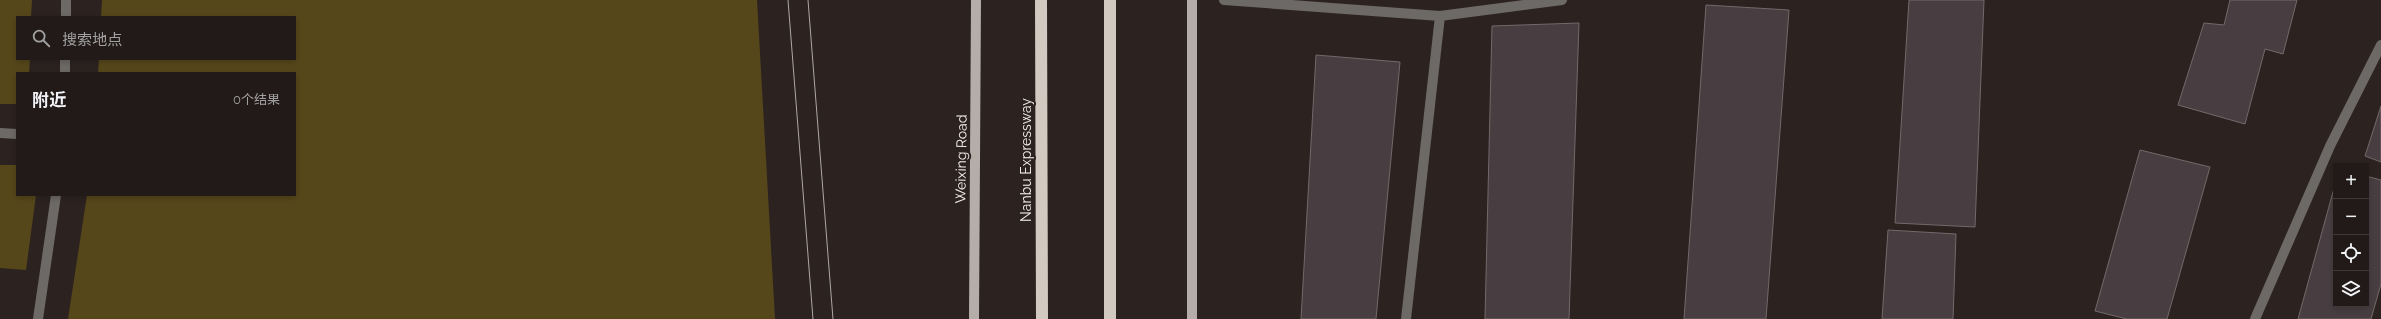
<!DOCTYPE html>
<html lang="zh">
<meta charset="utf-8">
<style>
body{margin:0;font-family:Raleway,"Noto Sans SC",sans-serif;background:#2d2726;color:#f1f3f6}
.controls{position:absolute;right:12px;bottom:12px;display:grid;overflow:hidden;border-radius:0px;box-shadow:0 2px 6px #0003}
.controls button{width:36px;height:36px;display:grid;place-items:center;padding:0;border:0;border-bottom:1px solid #3e3838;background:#211a19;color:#f1f3f6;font:20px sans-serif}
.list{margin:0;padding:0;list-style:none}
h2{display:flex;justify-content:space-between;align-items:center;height:52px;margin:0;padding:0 16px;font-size:17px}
h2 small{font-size:13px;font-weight:400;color:#a2a1a2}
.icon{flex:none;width:22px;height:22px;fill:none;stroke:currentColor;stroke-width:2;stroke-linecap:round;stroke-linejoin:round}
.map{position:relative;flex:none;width:2381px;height:319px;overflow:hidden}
.search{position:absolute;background:#211a19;box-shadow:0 2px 6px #0003;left:16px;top:16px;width:280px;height:44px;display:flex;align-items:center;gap:10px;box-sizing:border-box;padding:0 14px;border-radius:0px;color:#a2a1a2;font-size:15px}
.panel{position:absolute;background:#211a19;box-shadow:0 2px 6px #0003;left:16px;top:72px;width:280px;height:124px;border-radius:0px}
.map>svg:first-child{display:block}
</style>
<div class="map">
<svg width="2381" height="319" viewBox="0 0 2381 319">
<rect width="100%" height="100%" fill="#2c2321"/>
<path fill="#56471a" d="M 0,0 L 32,0 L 31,17 L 17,17 L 17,59 L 30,59 L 29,73 L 17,73 L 17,104 L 0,104 Z
M 102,0 L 757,0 L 775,319 L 68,319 L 87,195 L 295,195 L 295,73 L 98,73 L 99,59 L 295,59 L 295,17 L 101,17 Z
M 0,165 L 17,165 L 17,195 L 36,195 L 26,270 L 0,268 Z"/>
<path fill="#483e41" stroke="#73686a" d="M 1909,0 L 1984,0 L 1975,227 L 1895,223 Z
M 2230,0 L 2297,0 L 2283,54 L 2265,49 L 2245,124 L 2178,105 L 2204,23 L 2224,25 Z
M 1706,5 L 1789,10 L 1766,319 L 1684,319 Z
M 1579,23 L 1569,319 L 1485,319 L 1492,26 Z
M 1316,55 L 1400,62 L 1376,319 L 1301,319 Z
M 2381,106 L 2381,162 L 2365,156 Z
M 2140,150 L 2210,167 L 2167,319 L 2127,319 L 2095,311 Z
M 2366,176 L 2381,180 L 2381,284 L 2371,319 L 2298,319 L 2336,181 L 2336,304 L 2366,304 Z
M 1888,230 L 1956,234 L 1953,319 L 1882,319 Z"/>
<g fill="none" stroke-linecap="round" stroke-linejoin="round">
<path stroke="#6d6967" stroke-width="10" d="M 1224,0 L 1440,16 L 1562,0
M 66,17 L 66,0
M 65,73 L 65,59
M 0,133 L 17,134
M 38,319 L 56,195
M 1406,319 L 1440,16
M 2255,319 L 2330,146 L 2381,45"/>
<path stroke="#b5aea8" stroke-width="10" d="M 1192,0 L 1192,319
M 974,319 L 976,0"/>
<path stroke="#d2c9c1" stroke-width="12" d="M 1041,0 L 1042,319
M 1110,0 L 1110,319"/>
<path stroke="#aea7a5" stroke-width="1" d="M 788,0 L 813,319
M 808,0 L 833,319"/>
</g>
<g text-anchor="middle" stroke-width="4" stroke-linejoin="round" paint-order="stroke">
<g font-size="14" fill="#f7f1ef" stroke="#2c2321">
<text transform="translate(961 159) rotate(-89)" y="5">Weixing Road</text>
<text transform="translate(1026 160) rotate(-90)" y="5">Nanbu Expressway</text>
</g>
</g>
</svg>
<div class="controls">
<button>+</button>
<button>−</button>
<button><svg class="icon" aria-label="locate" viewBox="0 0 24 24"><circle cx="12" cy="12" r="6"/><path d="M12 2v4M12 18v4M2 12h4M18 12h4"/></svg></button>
<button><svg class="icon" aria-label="layers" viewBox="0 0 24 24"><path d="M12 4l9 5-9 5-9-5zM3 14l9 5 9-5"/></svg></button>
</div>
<div class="search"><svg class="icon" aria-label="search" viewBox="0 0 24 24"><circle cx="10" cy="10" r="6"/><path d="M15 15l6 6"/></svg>搜索地点</div>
<section class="panel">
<h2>附近<small>0个结果</small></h2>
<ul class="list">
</ul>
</section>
</div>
